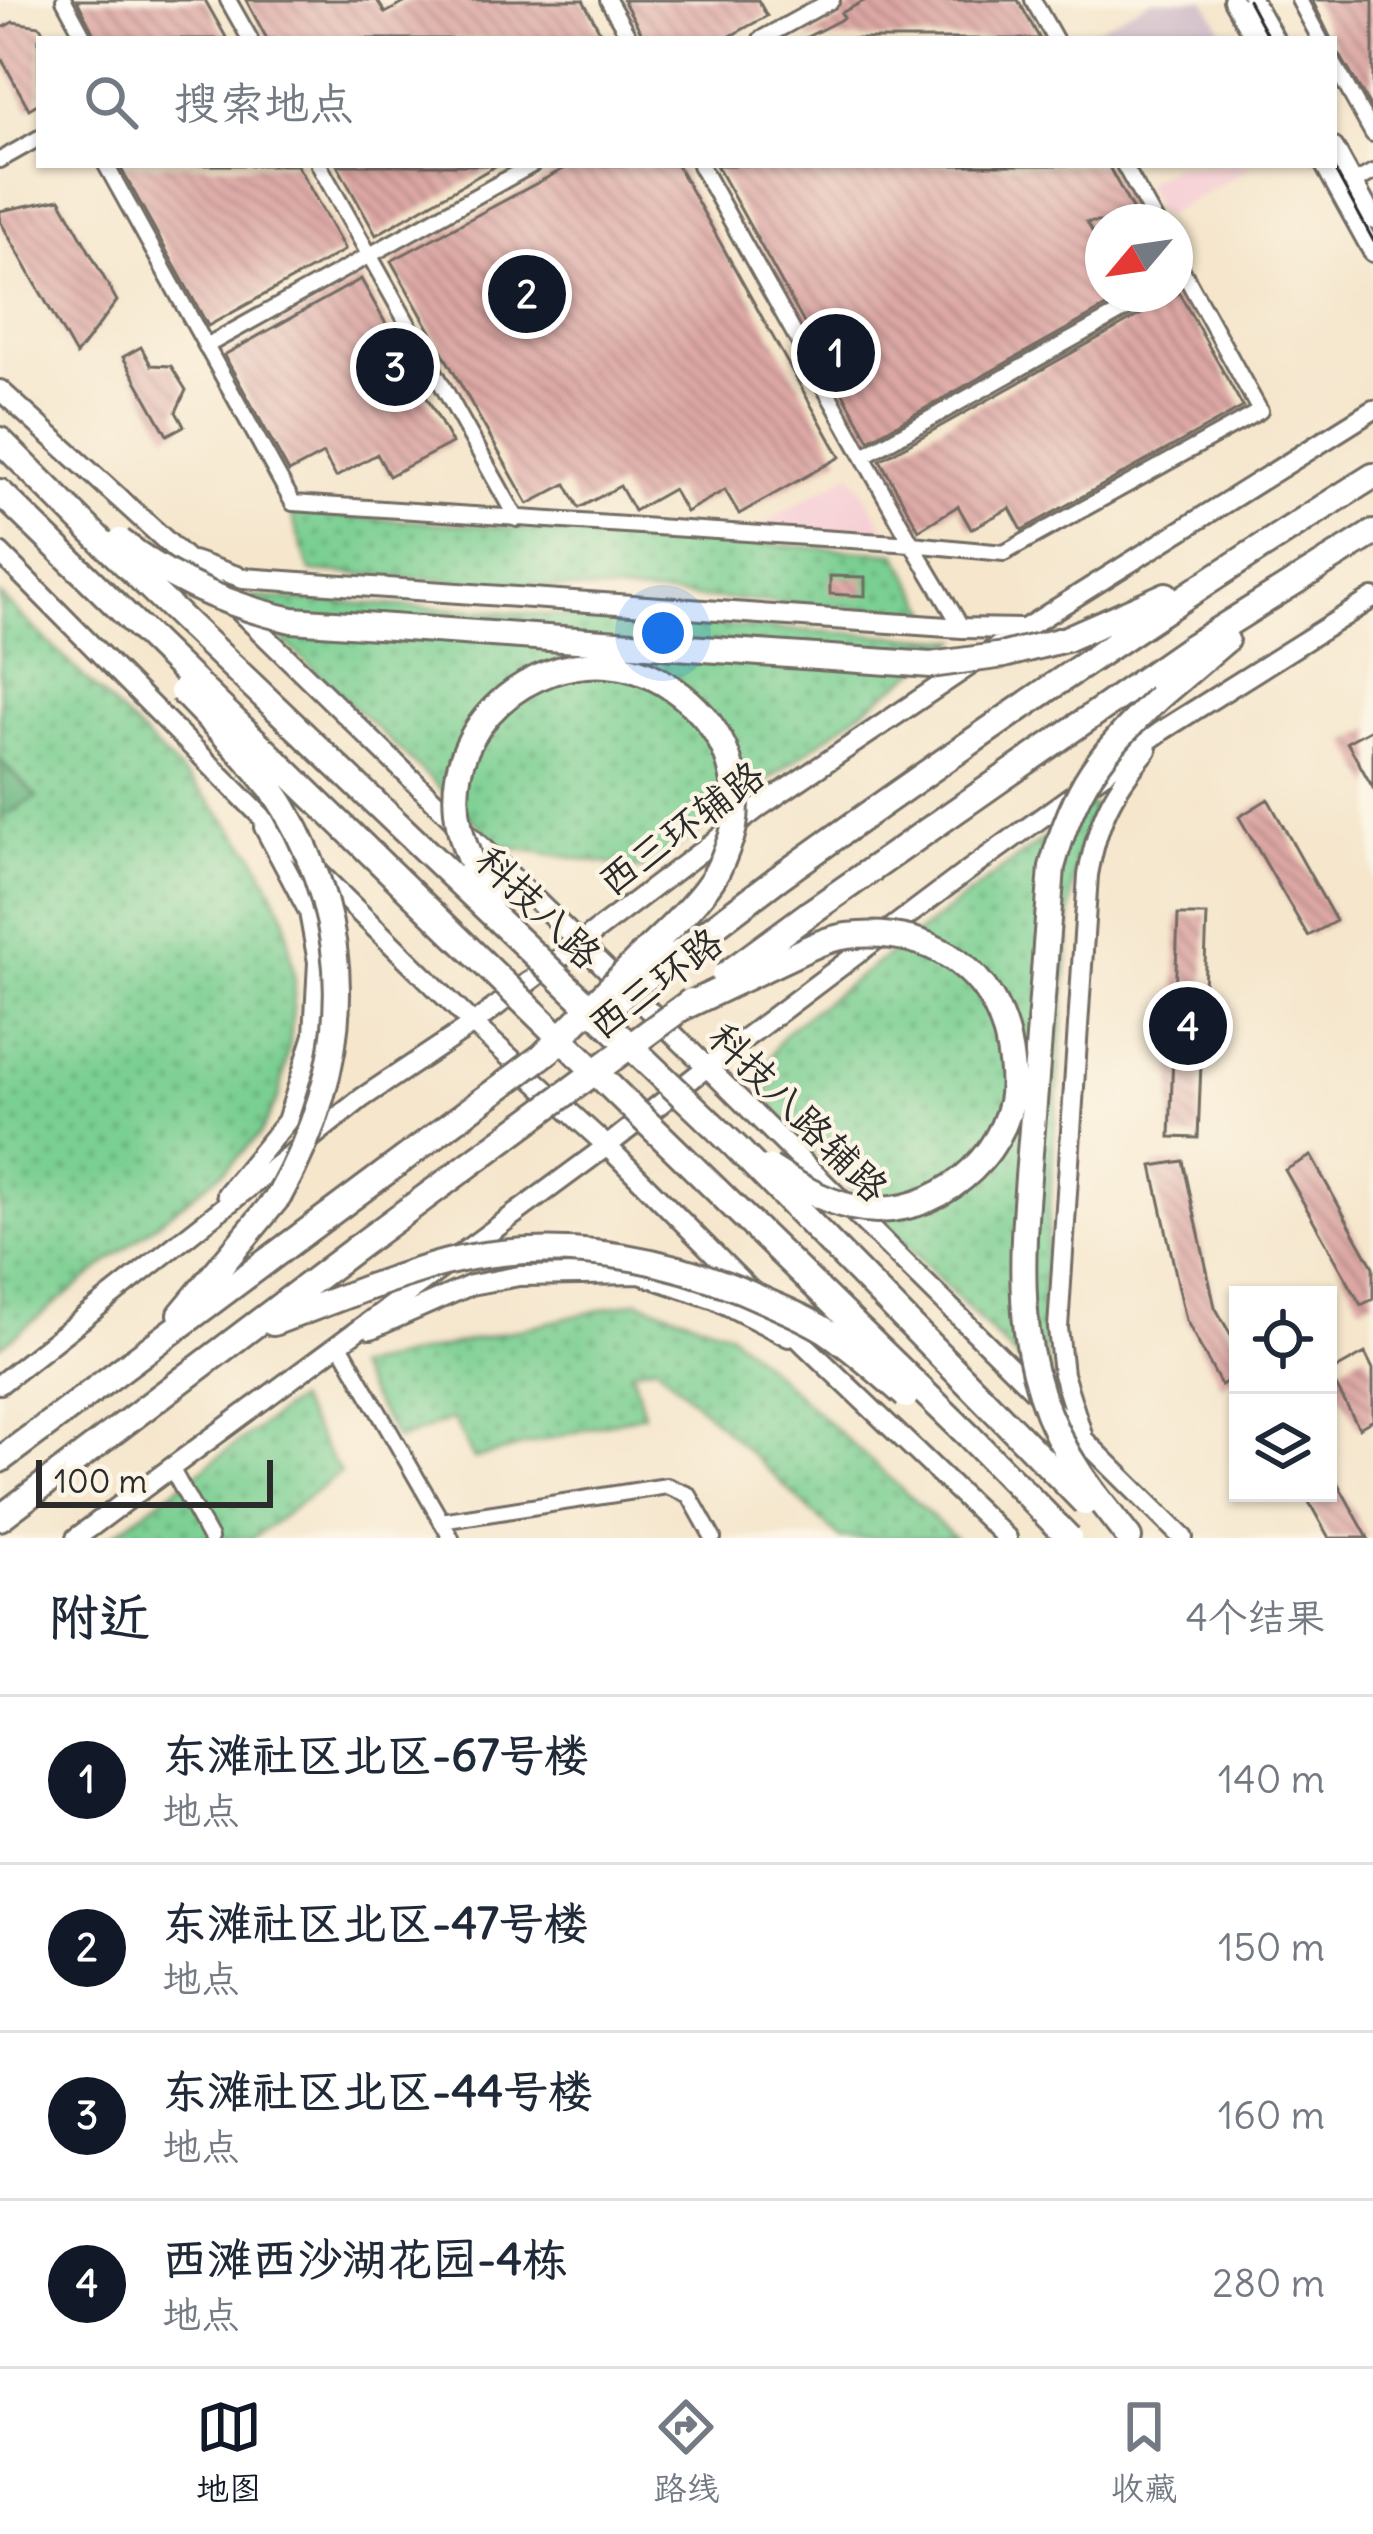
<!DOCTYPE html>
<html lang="zh">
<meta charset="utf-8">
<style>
body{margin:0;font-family:Delius,"LXGW WenKai TC",sans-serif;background:#f2f2f3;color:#1f2937}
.controls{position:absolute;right:36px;bottom:36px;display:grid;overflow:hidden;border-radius:0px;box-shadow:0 3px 9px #0004}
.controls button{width:108px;height:108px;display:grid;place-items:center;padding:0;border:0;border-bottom:3px solid #e0e1e3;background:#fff;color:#1f2937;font:60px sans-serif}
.compass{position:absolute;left:1085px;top:204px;width:108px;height:108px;border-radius:50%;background:#fff;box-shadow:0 3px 9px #0004;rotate:241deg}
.scale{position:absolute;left:36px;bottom:30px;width:237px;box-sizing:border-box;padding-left:12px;border:6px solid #2b2b2b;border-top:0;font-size:33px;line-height:42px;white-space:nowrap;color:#2b2b2b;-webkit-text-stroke:9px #fcf5e5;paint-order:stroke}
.you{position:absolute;left:663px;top:633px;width:42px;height:42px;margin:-30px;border:9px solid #fff;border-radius:50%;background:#1a73e8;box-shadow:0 0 0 18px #1a73e833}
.badge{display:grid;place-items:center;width:78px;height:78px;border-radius:50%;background:#111827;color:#fff;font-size:39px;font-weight:700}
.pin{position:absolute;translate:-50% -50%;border:6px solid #fff;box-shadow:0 3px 12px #0006}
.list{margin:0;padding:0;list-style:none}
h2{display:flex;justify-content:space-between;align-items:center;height:156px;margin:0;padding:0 48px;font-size:51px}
h2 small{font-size:39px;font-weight:400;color:#747a83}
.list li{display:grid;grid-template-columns:78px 1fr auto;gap:36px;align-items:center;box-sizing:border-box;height:168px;padding:0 48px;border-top:3px solid #e0e1e3}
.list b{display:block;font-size:45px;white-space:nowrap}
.list p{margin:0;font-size:39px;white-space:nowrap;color:#747a83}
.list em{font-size:39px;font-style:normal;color:#747a83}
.icon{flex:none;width:66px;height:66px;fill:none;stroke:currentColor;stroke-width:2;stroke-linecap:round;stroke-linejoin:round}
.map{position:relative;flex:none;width:1373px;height:1538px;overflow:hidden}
.search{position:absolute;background:#fff;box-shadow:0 3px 9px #0004;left:36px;right:36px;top:36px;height:132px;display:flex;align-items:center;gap:30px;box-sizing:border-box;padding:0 42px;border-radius:0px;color:#747a83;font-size:45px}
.sheet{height:828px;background:#fff}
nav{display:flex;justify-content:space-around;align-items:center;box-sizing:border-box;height:168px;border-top:3px solid #e0e1e3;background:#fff;font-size:33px;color:#747a83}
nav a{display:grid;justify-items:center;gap:6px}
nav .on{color:#111827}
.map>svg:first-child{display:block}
</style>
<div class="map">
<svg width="1373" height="1538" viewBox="0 0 1373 1538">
<defs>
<pattern id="grass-dots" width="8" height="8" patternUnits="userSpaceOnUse" patternTransform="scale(3)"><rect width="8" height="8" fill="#7acf92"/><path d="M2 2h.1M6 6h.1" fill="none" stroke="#64a877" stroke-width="1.8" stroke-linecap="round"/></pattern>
<pattern id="forest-crowns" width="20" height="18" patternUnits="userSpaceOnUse" patternTransform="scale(3)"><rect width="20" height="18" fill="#63b27c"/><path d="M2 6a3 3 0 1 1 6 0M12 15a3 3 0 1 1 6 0" fill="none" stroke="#529166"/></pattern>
<pattern id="building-back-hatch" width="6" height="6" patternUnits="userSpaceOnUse" patternTransform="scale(3)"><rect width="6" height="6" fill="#dda7a4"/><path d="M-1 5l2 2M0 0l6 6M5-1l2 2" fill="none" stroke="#b38886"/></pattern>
</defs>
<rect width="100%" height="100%" fill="#fcf5e5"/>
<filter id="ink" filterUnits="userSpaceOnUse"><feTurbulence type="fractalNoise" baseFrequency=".00833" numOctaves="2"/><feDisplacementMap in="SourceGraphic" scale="24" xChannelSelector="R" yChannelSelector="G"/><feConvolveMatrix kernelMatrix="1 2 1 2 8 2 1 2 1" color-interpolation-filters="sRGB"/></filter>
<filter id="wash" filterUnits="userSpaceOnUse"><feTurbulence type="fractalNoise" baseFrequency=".004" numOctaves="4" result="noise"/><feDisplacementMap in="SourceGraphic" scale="48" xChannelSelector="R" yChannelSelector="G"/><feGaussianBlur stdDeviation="2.7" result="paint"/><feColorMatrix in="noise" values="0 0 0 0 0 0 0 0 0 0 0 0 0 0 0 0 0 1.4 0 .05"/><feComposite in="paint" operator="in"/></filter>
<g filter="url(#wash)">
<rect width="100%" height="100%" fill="#f5e6cc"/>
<path fill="#f6cfd6" d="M 1175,165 L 1256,165 L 1163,217 L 1144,183 Z
M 852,472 L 886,531 L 869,539 L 756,528 Z"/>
<path fill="#d1bdc9" d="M 1151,0 L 1205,0 L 1228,39 L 1088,39 L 1086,35 Z"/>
<path fill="url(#grass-dots)" stroke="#527d5e" stroke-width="3" d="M 291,513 L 896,553 L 931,613 L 310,571 Z
M 0,595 L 206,797 L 254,854 L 285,917 L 295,983 L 290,1042 L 279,1096 L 260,1134 L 226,1169 L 0,1347 L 0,818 L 36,797 L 0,760 Z
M 253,597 L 958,640 L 646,870 L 501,846 L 276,633 L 254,608 Z
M 1090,804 L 1094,807 L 1077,858 L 1072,889 L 1042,1309 L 1045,1352 L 1052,1387 L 1043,1385 L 779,1116 C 757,1085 767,1049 794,1025 Z
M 638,1301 L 729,1332 L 955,1538 L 840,1538 L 656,1365 L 632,1370 L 644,1414 L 474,1459 L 453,1419 L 397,1440 L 354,1368 Z
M 296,1400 L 340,1473 L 253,1538 L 109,1538 Z"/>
<path fill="url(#forest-crowns)" stroke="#476e54" stroke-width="3" d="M 0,760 L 37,797 L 0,818 Z"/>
<g id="blocks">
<path fill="url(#building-back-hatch)" d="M 77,0 L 205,0 L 227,39 L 96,39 Z
M 246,0 L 377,0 L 385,13 L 410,0 L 583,0 L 604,39 L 267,39 Z
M 623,0 L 758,0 L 767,16 L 725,39 L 645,39 Z
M 866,0 L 1018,0 L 1040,39 L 803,39 L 844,18 L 841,13 Z
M 1312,0 L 1373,0 L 1373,111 L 1334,45 L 1334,39 L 1331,39 Z
M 13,22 L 40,26 L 47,39 L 39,39 L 39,103 L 29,109 L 0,56 L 0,29 Z
M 119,165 L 297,165 L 345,250 L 208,326 Z
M 337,165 L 497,165 L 376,235 Z
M 571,165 L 677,165 L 840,457 L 739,514 L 725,490 L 686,512 L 673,489 L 634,511 L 620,486 L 579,508 L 566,484 L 528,504 L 391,261 Z
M 716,165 L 1108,165 L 1139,222 L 1087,222 L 1103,251 L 1103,294 L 1129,294 L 869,440 Z
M 60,199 L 117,301 L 76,355 L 0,221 L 0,211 Z
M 361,279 L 452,443 L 389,476 L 377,454 L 336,477 L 323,454 L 289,472 L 224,355 Z
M 1179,293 L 1243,407 L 1022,530 L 1010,508 L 971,529 L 958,506 L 919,530 L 880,460 Z
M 141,347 L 151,365 L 171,366 L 186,390 L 176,412 L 184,426 L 167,435 L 123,357 Z
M 830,576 L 865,577 L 865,596 L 830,594 Z
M 1373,728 L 1373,788 L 1347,742 Z
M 1268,799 L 1336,921 L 1308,936 L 1239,817 Z
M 1178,915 L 1207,915 L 1198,1138 L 1170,1137 Z
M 1311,1156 L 1373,1267 L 1373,1299 L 1361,1305 L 1285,1170 Z
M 1183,1161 L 1215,1307 L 1238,1348 L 1238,1376 L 1221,1385 L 1186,1320 L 1152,1166 Z
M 1365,1353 L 1373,1369 L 1373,1420 L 1359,1428 L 1329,1373 Z
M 1328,1466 L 1368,1538 L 1329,1538 L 1304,1493 L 1328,1493 Z"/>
</g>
</g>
<g filter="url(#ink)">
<use href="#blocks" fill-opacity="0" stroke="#726c63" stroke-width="3"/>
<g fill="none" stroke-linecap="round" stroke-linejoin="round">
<g stroke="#726c63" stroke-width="20">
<path id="minor" d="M 64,0 L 85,39
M 228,0 L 250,39
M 608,0 L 630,39
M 1033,0 L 1055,39
M 1299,0 L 1320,39
M 761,39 L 832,0
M 1334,64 L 1373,134
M 0,160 L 39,138
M 106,165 L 293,503 L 912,544 L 1004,553 L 1260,411 L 1175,257
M 319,165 L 517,519
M 700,165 L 912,544 L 962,628
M 1124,165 L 1156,222
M 1353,183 L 1373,172
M 206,346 L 532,165
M 863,456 L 1153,294
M 339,1343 L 451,1538
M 171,1468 L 210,1538
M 441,1521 L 667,1486 L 689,1495 L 713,1538"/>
</g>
<g stroke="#726c63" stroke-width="24">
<path id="secondary" d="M 1233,0 L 1255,39
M 1252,0 L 1274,39
M 1334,148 L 1373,219
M 1325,165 L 1373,252
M 0,390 L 185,558 L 707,1067 L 1183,1538
M 0,553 L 257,812 L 473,1024 L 607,1146 L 805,1345 L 1007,1538
M 193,561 L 243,578 L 962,628 L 1024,629
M 227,1194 L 287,1121 L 314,1035 L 318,962 L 309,912 L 264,827
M 371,1329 L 471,1285 L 519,1276 L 640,1274 L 715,1299 L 789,1337
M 0,1384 L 362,1098 L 473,1024 L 761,806 L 1024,629 L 1373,410
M 1082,1434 L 1063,1374 L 1058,1328 L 1088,875 C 1098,820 1111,793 1147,750
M 76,1538 L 607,1146 L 707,1067 L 966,872 L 1163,730 L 1373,598"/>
</g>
<g stroke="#726c63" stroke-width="30">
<path id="trunk" d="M 0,440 L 103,543
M 0,492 L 79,569
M 1066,639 L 1166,595
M 1159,697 L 1226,640
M 777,879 C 972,739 1170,603 1373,476
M 811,912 L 1186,650 L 1373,533
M 181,1314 L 279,1196
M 273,1323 L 369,1287
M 0,1460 L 303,1234
M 1096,1496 L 1129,1538
M 0,1518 L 355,1249"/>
</g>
<use href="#minor" stroke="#fff" stroke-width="14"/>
<use href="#secondary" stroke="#fff" stroke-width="18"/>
<use href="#trunk" stroke="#fff" stroke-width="24"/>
<path stroke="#2b2b2b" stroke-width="3" d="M 1248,0 L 1269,39
M 1332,165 L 1373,240"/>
<g stroke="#726c63" stroke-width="30" stroke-linecap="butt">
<path id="trunk-bridge" d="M 120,541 C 172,581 228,606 292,620 L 931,665 L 1004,655 L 1066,639
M 103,543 L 735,1146 L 1085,1503
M 79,569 L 969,1436 L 1069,1538
M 182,691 C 213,724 262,770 285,809 C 360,938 350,1068 279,1196
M 492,897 C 462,857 445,801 465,752 C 496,676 594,640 664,683 C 687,697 707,716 720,740 C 736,770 742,815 728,846 C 723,860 716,876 707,887 C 688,913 661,936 638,959 C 606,992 574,1024 541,1057
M 724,976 L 811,912
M 612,1004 L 777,879
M 680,1009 C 713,993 746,978 779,962 C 801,952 823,939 847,936 C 922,927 988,962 1007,1038 C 1011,1058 1015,1082 1011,1102 C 996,1170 922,1223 852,1207 C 821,1200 797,1185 770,1168
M 303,1234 L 550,1050
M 355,1249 L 691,1001
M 369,1287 C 407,1274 445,1260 485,1255 C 584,1241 680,1261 770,1303 C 790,1312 810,1320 828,1332 C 856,1351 881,1374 906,1396
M 1096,1496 C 1002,1374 1022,1259 1033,1116 C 1040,1033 1046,950 1052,867 C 1075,784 1098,756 1159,697"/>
</g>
<use href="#trunk-bridge" stroke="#fff" stroke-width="24"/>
</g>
</g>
<g text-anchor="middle" stroke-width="9" stroke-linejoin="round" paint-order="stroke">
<g font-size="39" fill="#2b2b2b" stroke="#fcf5e5">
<text transform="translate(681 828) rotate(-37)" y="14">西三环辅路</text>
<text transform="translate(539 907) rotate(44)" y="14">科技八路</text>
<text transform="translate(655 983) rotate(-37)" y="14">西三环路</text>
<text transform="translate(799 1112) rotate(45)" y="14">科技八路辅路</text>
</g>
</g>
</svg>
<div class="controls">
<button><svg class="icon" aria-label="locate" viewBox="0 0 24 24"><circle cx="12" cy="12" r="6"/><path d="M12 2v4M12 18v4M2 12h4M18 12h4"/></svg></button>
<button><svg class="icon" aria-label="layers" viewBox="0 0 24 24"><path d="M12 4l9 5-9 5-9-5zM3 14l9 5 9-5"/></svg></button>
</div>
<svg class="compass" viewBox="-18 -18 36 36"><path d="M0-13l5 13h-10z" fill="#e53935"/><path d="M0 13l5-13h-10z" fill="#747a83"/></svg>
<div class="scale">100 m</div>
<div class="you"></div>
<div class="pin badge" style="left:836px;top:353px">1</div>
<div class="pin badge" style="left:527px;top:294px">2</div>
<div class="pin badge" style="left:395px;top:367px">3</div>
<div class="pin badge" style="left:1188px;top:1026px">4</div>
<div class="search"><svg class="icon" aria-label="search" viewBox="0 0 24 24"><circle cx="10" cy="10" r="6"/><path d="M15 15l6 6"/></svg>搜索地点</div>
</div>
<section class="sheet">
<h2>附近<small>4个结果</small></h2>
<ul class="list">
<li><span class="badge">1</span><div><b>东滩社区北区-67号楼</b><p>地点</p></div><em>140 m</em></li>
<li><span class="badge">2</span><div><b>东滩社区北区-47号楼</b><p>地点</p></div><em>150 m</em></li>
<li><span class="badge">3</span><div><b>东滩社区北区-44号楼</b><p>地点</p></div><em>160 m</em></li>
<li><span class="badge">4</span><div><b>西滩西沙湖花园-4栋</b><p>地点</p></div><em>280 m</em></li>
</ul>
</section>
<nav>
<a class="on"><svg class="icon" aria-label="map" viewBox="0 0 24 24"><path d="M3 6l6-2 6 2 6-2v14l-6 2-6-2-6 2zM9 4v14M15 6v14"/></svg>地图</a>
<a><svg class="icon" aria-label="directions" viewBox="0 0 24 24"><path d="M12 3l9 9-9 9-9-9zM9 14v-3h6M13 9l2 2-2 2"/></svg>路线</a>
<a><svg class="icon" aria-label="saved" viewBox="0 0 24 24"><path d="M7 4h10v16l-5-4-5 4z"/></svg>收藏</a>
</nav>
